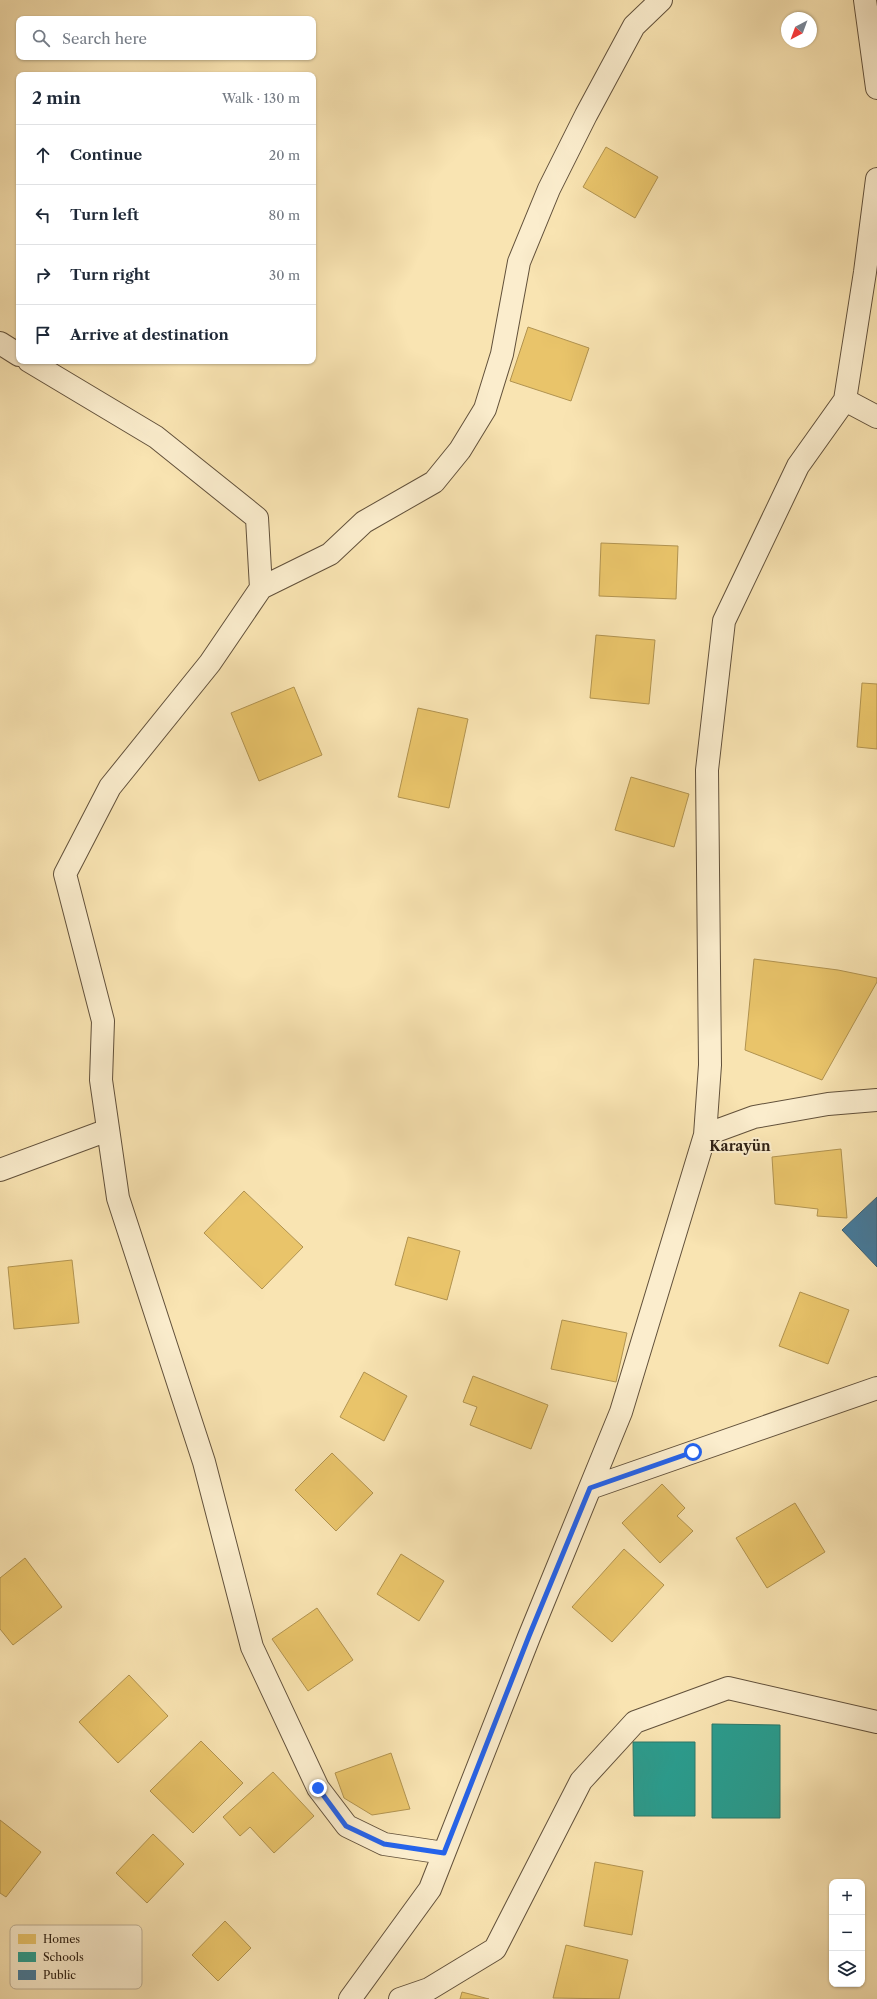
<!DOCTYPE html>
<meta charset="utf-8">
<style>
body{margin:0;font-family:"Libre Caslon Text",serif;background:#f6f6f7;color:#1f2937}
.controls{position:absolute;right:12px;bottom:12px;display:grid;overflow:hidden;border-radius:8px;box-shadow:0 1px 3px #0004}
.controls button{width:36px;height:36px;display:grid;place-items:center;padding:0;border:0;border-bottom:1px solid #e0e1e3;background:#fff;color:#1f2937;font:20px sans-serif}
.compass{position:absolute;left:781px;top:12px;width:36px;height:36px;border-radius:50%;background:#fff;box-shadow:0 1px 3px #0004;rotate:221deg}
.stop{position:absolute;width:12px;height:12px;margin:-9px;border:3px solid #2563eb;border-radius:50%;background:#fff}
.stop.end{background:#2563eb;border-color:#fff;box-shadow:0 1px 4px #0008}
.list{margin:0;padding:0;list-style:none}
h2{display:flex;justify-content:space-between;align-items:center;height:52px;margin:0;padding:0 16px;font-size:17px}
h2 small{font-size:13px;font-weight:400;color:#747a83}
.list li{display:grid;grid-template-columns:26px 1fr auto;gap:12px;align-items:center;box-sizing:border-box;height:60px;padding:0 16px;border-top:1px solid #e0e1e3}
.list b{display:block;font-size:15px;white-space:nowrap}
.list em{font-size:13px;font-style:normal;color:#747a83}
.icon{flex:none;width:22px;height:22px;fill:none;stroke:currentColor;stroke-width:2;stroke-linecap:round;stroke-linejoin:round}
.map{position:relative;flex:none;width:877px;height:1999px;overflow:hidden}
.search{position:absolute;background:#fff;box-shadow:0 1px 3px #0004;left:16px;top:16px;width:300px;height:44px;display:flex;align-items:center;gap:10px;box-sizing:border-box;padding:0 14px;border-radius:8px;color:#747a83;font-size:15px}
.panel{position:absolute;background:#fff;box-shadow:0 1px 3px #0004;left:16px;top:72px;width:300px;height:292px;border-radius:8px}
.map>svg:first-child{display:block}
</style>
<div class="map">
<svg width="877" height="1999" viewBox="0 0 877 1999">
<rect width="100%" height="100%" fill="#f9e4b2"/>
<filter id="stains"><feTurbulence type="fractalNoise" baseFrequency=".005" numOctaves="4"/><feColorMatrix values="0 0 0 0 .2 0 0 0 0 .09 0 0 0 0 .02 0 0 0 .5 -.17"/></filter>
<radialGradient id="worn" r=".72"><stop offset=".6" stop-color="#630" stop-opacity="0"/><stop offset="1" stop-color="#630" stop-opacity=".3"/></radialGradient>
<path fill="#e9c46a" stroke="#b19350" d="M 606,147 L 658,177 L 635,218 L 583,187 Z
M 528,327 L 589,348 L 571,401 L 510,381 Z
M 601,543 L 678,546 L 676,599 L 599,596 Z
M 596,635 L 655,640 L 649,704 L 590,698 Z
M 862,683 L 877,684 L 877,749 L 857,747 Z
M 294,687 L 322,755 L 259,781 L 231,713 Z
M 418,708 L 468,719 L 449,808 L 398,797 Z
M 631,777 L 689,794 L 674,847 L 615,830 Z
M 754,959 L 838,970 L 877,978 L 877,982 L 822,1080 L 745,1050 Z
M 841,1149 L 847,1218 L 817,1216 L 818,1209 L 775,1204 L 772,1157 Z
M 244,1191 L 303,1247 L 262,1289 L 204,1233 Z
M 408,1237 L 460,1251 L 447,1300 L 395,1285 Z
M 72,1260 L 79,1323 L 14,1329 L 8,1267 Z
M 800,1292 L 849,1310 L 828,1364 L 779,1346 Z
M 562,1320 L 627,1333 L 616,1382 L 551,1369 Z
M 364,1372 L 407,1396 L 384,1441 L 340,1417 Z
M 473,1376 L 548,1405 L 531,1449 L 470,1425 L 477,1407 L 463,1402 Z
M 332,1453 L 373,1493 L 336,1531 L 295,1490 Z
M 662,1484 L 685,1508 L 677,1516 L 693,1531 L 660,1563 L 622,1523 Z
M 795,1503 L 825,1552 L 767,1588 L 736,1538 Z
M 624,1549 L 664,1585 L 612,1642 L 572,1607 Z
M 401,1554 L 444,1581 L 419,1621 L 377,1594 Z
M 25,1558 L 62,1607 L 13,1645 L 0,1629 L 0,1578 Z
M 317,1608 L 353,1660 L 308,1691 L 272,1639 Z
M 129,1675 L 168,1716 L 118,1763 L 79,1722 Z
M 201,1741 L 243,1783 L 193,1833 L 150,1791 Z
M 391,1753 L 410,1809 L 372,1815 L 344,1798 L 335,1773 Z
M 273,1772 L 314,1816 L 274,1853 L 250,1827 L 240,1836 L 223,1817 Z
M 0,1820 L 41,1852 L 6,1897 L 0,1893 Z
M 153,1834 L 184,1864 L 147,1903 L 116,1873 Z
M 595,1862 L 643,1871 L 632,1935 L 584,1926 Z
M 225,1921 L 251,1948 L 218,1981 L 192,1955 Z
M 566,1945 L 628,1960 L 619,1999 L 553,1998 Z
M 462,1992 L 489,1999 L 460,1999 Z"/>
<path fill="#2a9d8f" stroke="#2c786a" d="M 712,1724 L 780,1725 L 780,1818 L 712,1818 Z
M 633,1742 L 695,1742 L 695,1816 L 634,1816 Z"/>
<path fill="#457b9d" stroke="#3e6074" d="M 877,1197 L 877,1267 L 842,1230 Z"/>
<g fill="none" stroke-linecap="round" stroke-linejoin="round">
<g stroke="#62513b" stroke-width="24">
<path id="minor" d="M 865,0 L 877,88
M 0,343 L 19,355
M 29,361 L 156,437 L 257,518 L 261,588 L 210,663 L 110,787 L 65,874 L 103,1021 L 101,1080 L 118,1198 L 204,1462 L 252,1647 L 318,1788 L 347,1826 L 384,1844 L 444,1853
M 845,400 L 877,417
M 261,588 L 330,554 L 364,522 L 434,482 L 460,450 L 485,409 L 502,354 L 519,262 L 549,189 L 586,115 L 634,26 L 661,0
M 705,1135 L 754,1117 L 828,1104 L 877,1100
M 0,1170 L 108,1130
M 590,1488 L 877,1388
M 350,1999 L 430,1889 L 529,1637 L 621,1412 L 705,1135 L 710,1065 L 707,770 L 724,621 L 798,466 L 845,400 L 865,272 L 877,179
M 400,1999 L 429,1989 L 495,1949 L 581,1781 L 635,1722 L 728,1688 L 877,1722"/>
</g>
<use href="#minor" stroke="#fbedcd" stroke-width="22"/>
</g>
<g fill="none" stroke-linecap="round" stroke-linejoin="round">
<path stroke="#2563eb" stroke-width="5" d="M 318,1788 L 346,1826 L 384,1844 L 444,1853 L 529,1636 L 590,1488 L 693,1452"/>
</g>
<g text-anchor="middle" stroke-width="4" stroke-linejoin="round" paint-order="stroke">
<g font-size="14" font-weight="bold" fill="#2f2013" stroke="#fbedcd">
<text x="740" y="1151">Karayün</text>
</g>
</g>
<rect x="10" y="1925" width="132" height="64" rx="6" fill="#fbedcd" stroke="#beb095" stroke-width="1"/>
<rect x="18" y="1934" width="18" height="10" fill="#e9c46a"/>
<rect x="18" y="1952" width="18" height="10" fill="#2a9d8f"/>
<rect x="18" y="1970" width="18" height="10" fill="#457b9d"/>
<g font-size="11" fill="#2f2013">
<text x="43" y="1943">Homes</text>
<text x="43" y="1961">Schools</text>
<text x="43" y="1979">Public</text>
</g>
<rect width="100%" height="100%" filter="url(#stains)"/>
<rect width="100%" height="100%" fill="url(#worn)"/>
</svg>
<div class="controls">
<button>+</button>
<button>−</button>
<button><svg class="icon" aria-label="layers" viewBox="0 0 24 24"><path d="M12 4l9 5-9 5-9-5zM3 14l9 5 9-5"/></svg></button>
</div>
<svg class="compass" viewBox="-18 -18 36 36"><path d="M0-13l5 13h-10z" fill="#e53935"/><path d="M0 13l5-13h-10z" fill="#747a83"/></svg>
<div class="stop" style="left:693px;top:1452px"></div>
<div class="stop end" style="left:318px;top:1788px"></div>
<div class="search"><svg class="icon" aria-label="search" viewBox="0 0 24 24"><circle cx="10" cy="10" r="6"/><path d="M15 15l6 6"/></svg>Search here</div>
<section class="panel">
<h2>2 min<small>Walk · 130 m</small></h2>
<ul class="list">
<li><svg class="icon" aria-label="ahead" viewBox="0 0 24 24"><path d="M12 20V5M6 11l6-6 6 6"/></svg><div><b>Continue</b></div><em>20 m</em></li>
<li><svg class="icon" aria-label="left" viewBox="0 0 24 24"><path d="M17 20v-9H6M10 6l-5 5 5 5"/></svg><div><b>Turn left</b></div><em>80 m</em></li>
<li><svg class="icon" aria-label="right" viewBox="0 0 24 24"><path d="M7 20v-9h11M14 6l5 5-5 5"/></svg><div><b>Turn right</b></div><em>30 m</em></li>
<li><svg class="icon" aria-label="arrive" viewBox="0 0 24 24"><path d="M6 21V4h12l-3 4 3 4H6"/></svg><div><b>Arrive at destination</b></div></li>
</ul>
</section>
</div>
